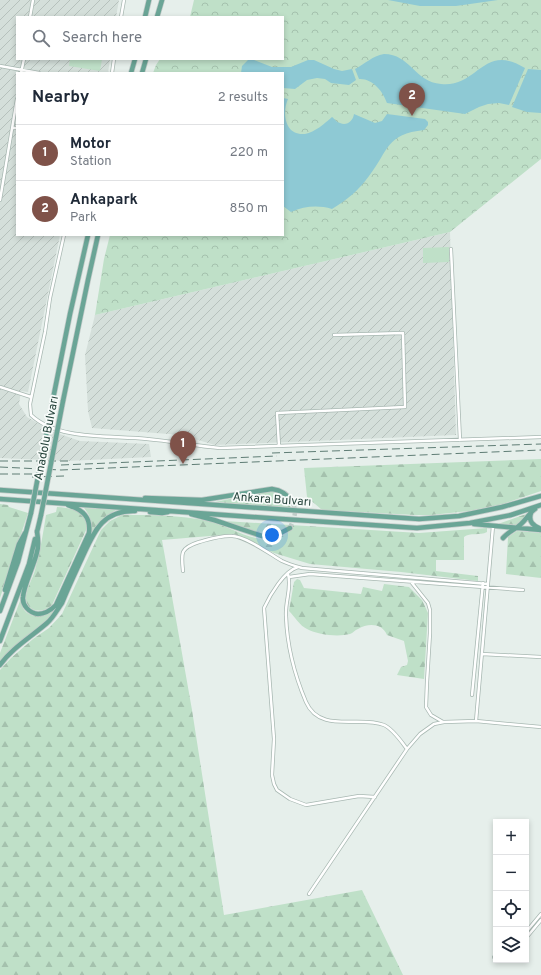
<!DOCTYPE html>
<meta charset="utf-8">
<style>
body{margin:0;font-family:Overpass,sans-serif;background:#f6f6f7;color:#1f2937}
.controls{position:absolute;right:12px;bottom:12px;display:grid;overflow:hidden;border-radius:0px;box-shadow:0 2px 6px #0003}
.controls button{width:36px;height:36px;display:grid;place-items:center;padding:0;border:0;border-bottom:1px solid #e0e1e3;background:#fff;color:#1f2937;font:20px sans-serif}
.you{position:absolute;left:272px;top:535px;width:14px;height:14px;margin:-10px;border:3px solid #fff;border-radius:50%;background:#1a73e8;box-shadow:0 0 0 6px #1a73e833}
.badge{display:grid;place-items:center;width:26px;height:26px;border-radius:50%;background:#7f5249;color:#fff;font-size:13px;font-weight:700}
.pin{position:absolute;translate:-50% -33px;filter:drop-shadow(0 1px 2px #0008)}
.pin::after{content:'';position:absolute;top:21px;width:14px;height:12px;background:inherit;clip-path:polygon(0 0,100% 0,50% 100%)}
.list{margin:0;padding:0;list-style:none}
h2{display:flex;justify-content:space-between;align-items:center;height:52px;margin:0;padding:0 16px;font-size:17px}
h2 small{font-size:13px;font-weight:400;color:#747a83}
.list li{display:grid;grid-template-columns:26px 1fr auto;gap:12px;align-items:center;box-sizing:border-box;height:56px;padding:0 16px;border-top:1px solid #e0e1e3}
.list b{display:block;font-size:15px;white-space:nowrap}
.list p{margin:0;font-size:13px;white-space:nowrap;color:#747a83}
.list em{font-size:13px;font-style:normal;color:#747a83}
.icon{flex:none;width:22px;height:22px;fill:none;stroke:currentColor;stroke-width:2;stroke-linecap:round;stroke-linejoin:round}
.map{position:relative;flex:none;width:541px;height:975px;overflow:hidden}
.search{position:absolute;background:#fff;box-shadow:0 2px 6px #0003;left:16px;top:16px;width:268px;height:44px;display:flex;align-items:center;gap:10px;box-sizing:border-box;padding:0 14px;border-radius:0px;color:#747a83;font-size:15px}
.panel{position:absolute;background:#fff;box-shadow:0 2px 6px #0003;left:16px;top:72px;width:268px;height:164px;border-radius:0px}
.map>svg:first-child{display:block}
</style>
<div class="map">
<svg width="541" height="975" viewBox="0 0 541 975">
<defs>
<pattern id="industrial-furrows" width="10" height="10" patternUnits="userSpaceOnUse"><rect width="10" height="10" fill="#d4dfda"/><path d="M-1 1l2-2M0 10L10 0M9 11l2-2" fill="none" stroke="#b6c1bc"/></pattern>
<pattern id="forest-firs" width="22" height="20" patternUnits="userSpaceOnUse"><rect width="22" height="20" fill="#bfe0c8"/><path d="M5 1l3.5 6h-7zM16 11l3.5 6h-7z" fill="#a4c1ad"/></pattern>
<pattern id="park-crowns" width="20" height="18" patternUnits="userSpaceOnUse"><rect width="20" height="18" fill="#bfe0c8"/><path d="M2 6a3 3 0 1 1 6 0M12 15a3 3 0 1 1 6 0" fill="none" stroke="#a4c1ad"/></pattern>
</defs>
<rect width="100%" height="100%" fill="#e6efeb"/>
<path fill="url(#industrial-furrows)" d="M 0,0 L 119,0 L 116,17 L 17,17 L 17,59 L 110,59 L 108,73 L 17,73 L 17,235 L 60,235 L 28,392 L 21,391 L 19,404 L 27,417 L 51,431 L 80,441 L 149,444 L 151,457 L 67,461 L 0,458 Z
M 450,232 L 456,435 L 215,445 L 181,435 L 92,428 L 88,411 L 85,355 L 95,315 Z"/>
<path fill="url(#forest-firs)" d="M 541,459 L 541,491 L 503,504 L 469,511 L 431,515 L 415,515 L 322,510 L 307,497 L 304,468 Z
M 268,491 C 283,494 285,493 291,508 L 215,502 Z
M 0,504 L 8,505 L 9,507 L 28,513 L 0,598 Z
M 57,507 C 71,508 88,510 87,528 L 52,605 C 42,615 24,611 26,596 C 27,587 33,578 35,570 C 40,552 43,534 46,515 L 56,512 Z
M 84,508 L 116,510 C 104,517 97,523 90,536 C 91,524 93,519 84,508 Z
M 526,514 L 520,524 L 517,525 L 498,524 Z
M 122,515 C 150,515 180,515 208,521 C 227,525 244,538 264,539 C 275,539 284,536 292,529 L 288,527 C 282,530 277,534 270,534 C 258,536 235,526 224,521 L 419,533 L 487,528 L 487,532 C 480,536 470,532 464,537 L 464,560 L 436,560 L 436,571 L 478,576 L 478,581 L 401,572 L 310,564 L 274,553 L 234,534 L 162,540 L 192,710 L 224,915 L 362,890 L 403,975 L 0,975 L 0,670 L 11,658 L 33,639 L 49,628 L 62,614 L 101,530 L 110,521 Z
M 517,531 L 541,533 L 541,578 L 506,574 L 508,537 Z
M 297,579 L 300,580 L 304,588 L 361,594 L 363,587 L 382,591 L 384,584 L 409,587 L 422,600 L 428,613 L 424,679 L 397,675 L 401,667 L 407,665 L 408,661 L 404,641 L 387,635 C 382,623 368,623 358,629 C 355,630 353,633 350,634 C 338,637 318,635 307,629 C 300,626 294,616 289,611 L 294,582 Z
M 20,601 L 21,602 C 24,620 45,619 56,608 L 57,609 C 42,629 17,641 0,661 L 0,653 Z"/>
<path fill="url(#park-crowns)" d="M 194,0 L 541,0 L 541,159 L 450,232 L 95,315 L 104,259 L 110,235 L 283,235 L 283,73 L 153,73 L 156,65 L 160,59 L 283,59 L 283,17 L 190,17 Z"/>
<path fill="#bfe0c8" d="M 70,59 L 102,59 L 100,71 L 69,66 Z
M 449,247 L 449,262 L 423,263 L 423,248 Z"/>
<path fill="#8ec9d4" d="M 388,0 L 498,0 L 456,6 L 420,6 Z
M 384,54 C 410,54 415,82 441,84 C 478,88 483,42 525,68 L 509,105 L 499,103 L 488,104 L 479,107 L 465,114 L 387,103 C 383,91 372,78 359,79 L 355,69 C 365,64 372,56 384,54 Z
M 248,60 L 254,60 L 272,67 L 291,67 L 308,60 L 314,60 L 334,69 L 342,71 L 352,69 L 356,80 L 349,85 L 331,83 L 325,79 L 317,78 L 307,80 L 295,89 L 283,88 L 283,73 L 241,73 L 242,66 Z
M 528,69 L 541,70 L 541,113 L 527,112 L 512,107 Z
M 283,98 L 288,99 C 282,112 284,136 305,134 C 315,132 324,124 332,117 C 335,119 336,122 340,123 C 347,126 353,121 354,114 L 375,123 L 382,121 L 387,114 L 425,119 L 428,122 L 428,125 L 424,130 C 386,134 389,150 369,176 C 359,190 347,200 332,209 C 318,205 305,206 291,212 L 283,206 Z"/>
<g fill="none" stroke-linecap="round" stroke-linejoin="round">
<path stroke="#bfccc8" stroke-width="4.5" stroke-dasharray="4.5 2" stroke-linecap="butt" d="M 290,528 C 294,517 297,515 293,503"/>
<g stroke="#a8b8b2" stroke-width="4">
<path id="minor" d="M 30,17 L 33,0
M 121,17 L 124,0
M 0,66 L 39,73
M 21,73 L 24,59
M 112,73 L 114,59
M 12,128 L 17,128
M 0,200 L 17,99
M 64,235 L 50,298 L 45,332 L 30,404 L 31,415 C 58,441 112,435 147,439 C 171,441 196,446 220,448 L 541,437
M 451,249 L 460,440
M 0,387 L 31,397
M 279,446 L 277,413 L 405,407 L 403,333 L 334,335
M 298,567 C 284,571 270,595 264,608 L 274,739 L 272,775 L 274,784 L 277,790 L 290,799 L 306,805 L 359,796 L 375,797
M 183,571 C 181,553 180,548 199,542 C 210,539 221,535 232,536 C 245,536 270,554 282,561 C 288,564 295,566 302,568 L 488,584
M 288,574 C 292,588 285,601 286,616 C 287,645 295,676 306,702 C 320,734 359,715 384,725 C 393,729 401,741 407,749
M 289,577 L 310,574 L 523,590
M 412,583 L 428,603 L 430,610 L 430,633 L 427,682 L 426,707 L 431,715 L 443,722
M 482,654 L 541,657
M 472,695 L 483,583
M 476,721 L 493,526
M 309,894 L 407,749 L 420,734 L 434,724 L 444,722 L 476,721 L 541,727
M 526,932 L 541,914
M 526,938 L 541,920
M 494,957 L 496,956
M 496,960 L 497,960"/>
</g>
<g stroke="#c2cac8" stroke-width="6">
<path id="primary" d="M 145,17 L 149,0
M 157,17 L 162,0
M 131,73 L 135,59
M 142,73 L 146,59
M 53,399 L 70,314 L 88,235
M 63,401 L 88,280 L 98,235
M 0,490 L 419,519 L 459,516 L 502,507 L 541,496
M 145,498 L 202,500 L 272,489 C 282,490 288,495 293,503
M 0,499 L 282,519 L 417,528 L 470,523 L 511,515 L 541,505
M 150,512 L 162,513 L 168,512
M 531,513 C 528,521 533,526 541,529
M 191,514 L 214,520 L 262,536 L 275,536 L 290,528
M 474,524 L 541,530
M 37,531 C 38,538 39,546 37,552 C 34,566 24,584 23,597 C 22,605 29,613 38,614 C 46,614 51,610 56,605 L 89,533 C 91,517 83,510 68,505
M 37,532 L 41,515
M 503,538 C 508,532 516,529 521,524 C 527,519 529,513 535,509
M 5,590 L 19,544 L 25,533
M 0,611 L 18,562 L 31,513
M 0,641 L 29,564 L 35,539
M 0,665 C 12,648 31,637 47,623 C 53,618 57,610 62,603 C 68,588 75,573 82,558 C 94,532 102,510 135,511"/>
</g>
<use href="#minor" stroke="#fff" stroke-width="2.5"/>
<use href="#primary" stroke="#6aa596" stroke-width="4.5"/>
<path stroke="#5f7d75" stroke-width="1" stroke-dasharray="8 4" stroke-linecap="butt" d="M 272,453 L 541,444
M 0,461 L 68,461
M 61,465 L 277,456
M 0,467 L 61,470 L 541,450
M 0,474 L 37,474
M 32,477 L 64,476"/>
<g stroke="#c2cac8" stroke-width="6" stroke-linecap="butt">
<path id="primary-bridge" d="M 31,513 L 53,399
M 41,515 L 63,401"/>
</g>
<use href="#primary-bridge" stroke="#6aa596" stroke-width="4.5"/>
</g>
<g text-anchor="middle" stroke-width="3.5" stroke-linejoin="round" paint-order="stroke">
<g font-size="12" fill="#24423a" stroke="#f7fbf9">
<text transform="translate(46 438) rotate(-79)" y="4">Anadolu Bulvarı</text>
<text transform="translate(272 499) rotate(4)" y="4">Ankara Bulvarı</text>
</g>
</g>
</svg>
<div class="controls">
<button>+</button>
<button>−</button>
<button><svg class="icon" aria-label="locate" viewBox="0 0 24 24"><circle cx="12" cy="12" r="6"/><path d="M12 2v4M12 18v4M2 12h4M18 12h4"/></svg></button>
<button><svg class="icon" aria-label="layers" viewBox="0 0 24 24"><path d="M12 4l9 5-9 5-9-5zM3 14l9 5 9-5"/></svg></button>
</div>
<div class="you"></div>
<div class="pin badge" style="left:183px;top:464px">1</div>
<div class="pin badge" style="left:412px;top:116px">2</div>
<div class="search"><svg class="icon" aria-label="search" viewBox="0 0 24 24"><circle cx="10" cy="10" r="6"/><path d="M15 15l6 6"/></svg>Search here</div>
<section class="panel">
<h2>Nearby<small>2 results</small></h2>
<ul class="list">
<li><span class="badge">1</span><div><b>Motor</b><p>Station</p></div><em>220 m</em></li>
<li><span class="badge">2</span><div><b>Ankapark</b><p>Park</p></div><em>850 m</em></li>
</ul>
</section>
</div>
